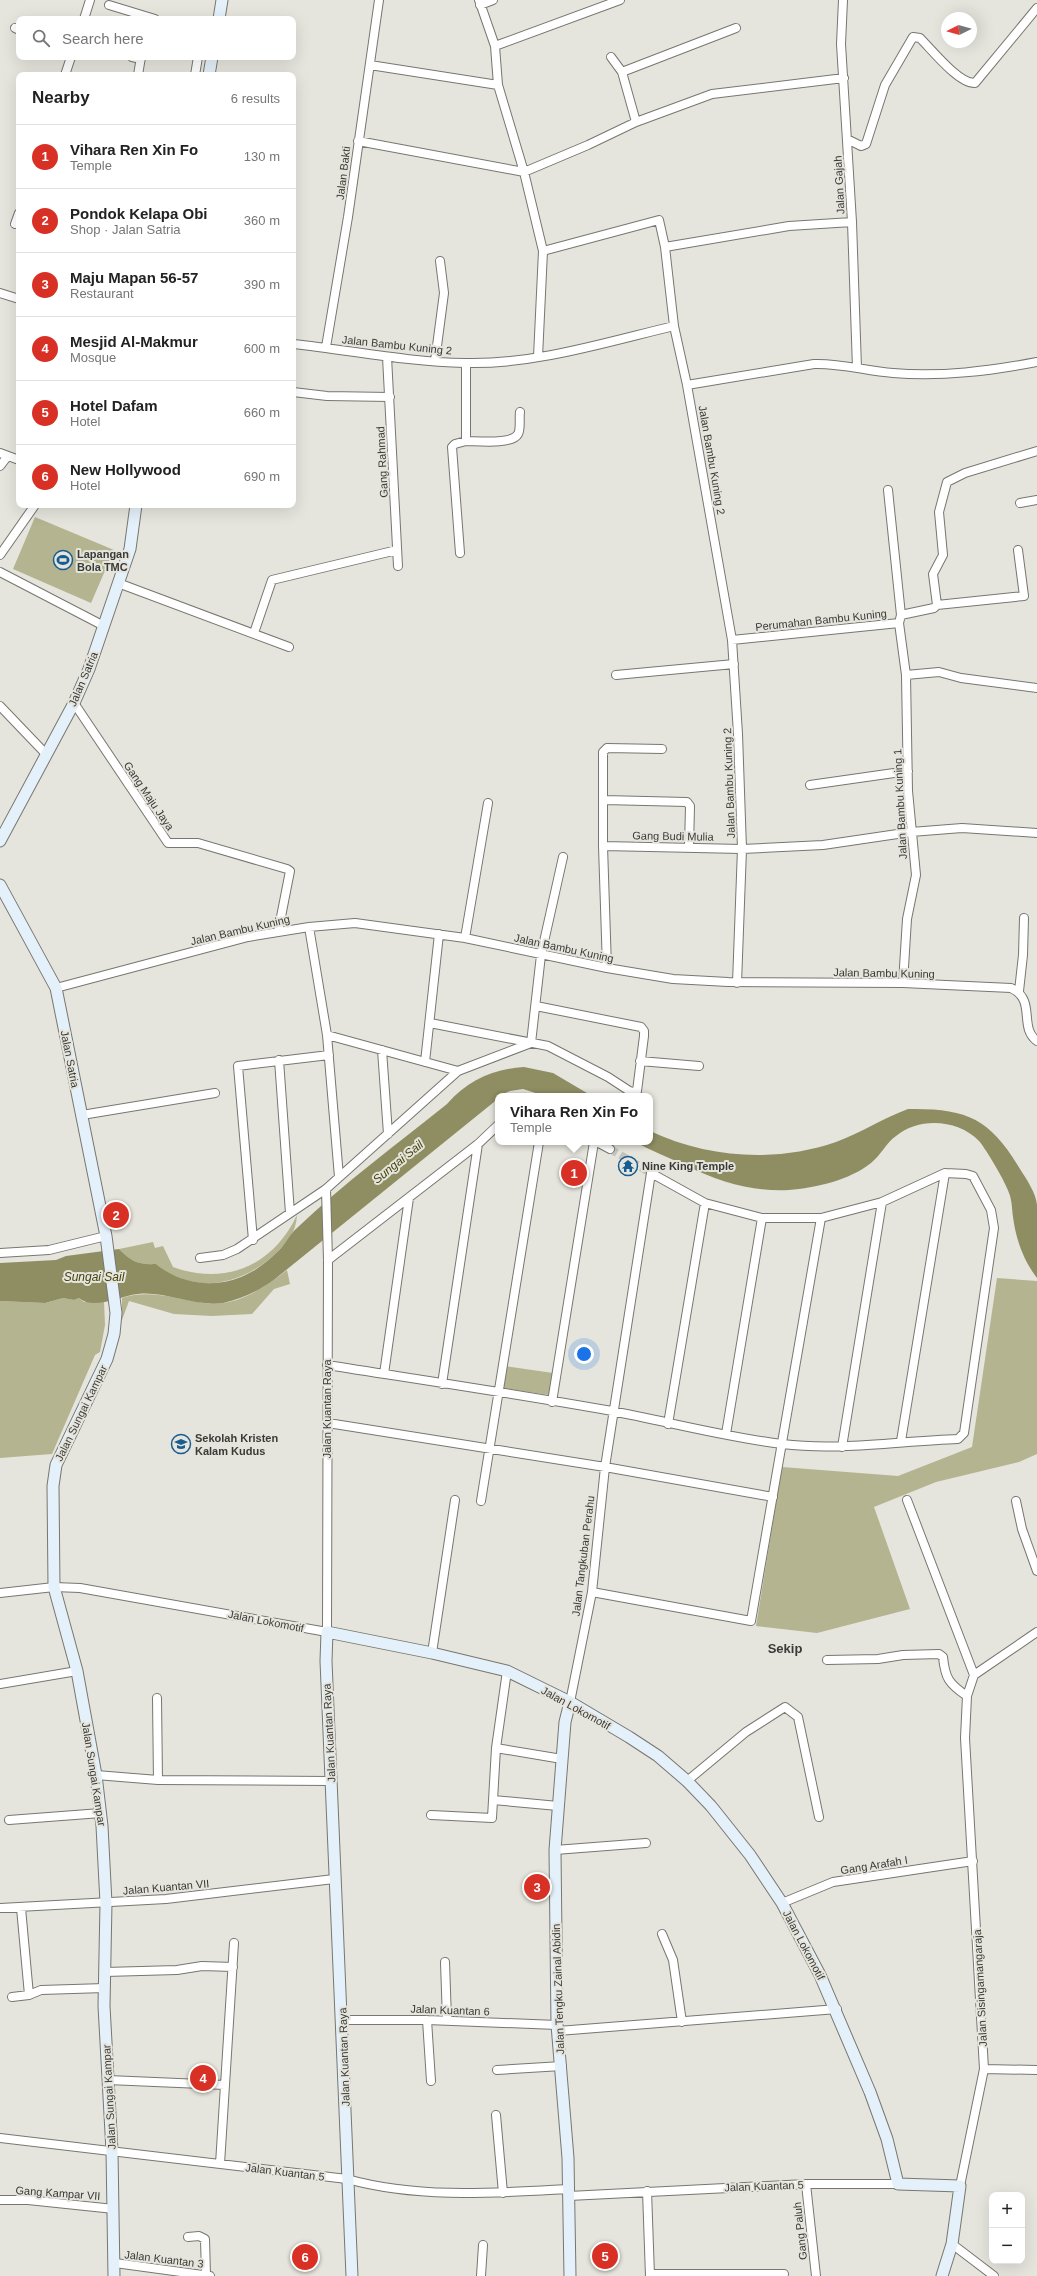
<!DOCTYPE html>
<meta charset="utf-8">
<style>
body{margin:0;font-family:Arial,sans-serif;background:#f2f2f2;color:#222}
.controls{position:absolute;right:12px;bottom:12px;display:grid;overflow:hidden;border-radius:8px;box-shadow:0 4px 16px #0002}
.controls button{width:36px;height:36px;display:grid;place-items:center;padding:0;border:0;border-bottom:1px solid #e0e0e0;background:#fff;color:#222;font:20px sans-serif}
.compass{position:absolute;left:941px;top:12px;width:36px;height:36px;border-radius:50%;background:#fff;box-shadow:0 4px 16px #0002;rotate:265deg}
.you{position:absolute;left:584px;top:1354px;width:14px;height:14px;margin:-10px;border:3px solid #fff;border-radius:50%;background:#1a73e8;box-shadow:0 0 0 6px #1a73e833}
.badge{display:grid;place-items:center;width:26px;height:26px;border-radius:50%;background:#d93025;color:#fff;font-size:13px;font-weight:700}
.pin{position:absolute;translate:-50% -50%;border:2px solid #fff;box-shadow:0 1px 4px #0006}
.popup{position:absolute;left:495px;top:1093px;width:158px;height:52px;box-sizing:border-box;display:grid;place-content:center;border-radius:8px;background:#fff;filter:drop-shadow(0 1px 3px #0005);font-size:13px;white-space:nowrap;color:#767676}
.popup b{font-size:15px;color:#222}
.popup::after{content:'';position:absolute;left:50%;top:100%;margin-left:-8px;border:8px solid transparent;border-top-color:#fff}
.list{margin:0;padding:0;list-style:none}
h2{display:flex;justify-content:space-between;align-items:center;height:52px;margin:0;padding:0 16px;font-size:17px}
h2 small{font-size:13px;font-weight:400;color:#767676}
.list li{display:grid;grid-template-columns:26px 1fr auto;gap:12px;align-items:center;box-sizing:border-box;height:64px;padding:0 16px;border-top:1px solid #e0e0e0}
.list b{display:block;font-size:15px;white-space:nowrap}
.list p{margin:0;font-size:13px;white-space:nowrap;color:#767676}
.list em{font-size:13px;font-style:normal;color:#767676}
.icon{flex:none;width:22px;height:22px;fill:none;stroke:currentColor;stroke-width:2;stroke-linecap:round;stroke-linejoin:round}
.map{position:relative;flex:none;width:1037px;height:2276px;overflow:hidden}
.search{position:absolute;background:#fff;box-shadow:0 4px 16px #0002;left:16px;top:16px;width:280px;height:44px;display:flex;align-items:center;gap:10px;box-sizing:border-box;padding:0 14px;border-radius:8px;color:#767676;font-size:15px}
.panel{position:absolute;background:#fff;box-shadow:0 4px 16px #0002;left:16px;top:72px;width:280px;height:436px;border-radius:8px}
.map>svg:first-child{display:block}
</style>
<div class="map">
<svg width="1037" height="2276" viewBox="0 0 1037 2276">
<rect width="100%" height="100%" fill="#e5e5dd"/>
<path fill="#b4b491" d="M 35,517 L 114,550 L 91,603 L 13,569 Z
M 297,1215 C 296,1232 289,1240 277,1252 C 244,1285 194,1296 156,1264 C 138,1265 131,1261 119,1249 L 153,1242 L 155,1248 L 163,1246 L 173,1267 C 225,1286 273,1266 297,1215 Z
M 287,1270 L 290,1284 L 274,1289 L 252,1314 L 212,1316 L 174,1314 L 129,1301 L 122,1320 L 122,1298 C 150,1289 176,1299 204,1303 C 235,1308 264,1288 287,1270 Z
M 997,1278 L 1037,1281 L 1037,1454 L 1019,1462 L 936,1482 L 874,1507 L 910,1609 L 817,1633 L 756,1626 L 782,1467 L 898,1476 L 972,1447 Z
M 63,1298 L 74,1300 L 79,1298 L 84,1302 L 104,1301 L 105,1325 L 100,1352 L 95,1355 L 52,1454 L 0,1458 L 0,1301 L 45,1303 Z
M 505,1366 L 553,1373 L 550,1395 L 502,1388 Z"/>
<path fill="#8f8e63" d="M 524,1067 L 553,1073 L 592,1096 L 545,1096 L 523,1089 L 510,1091 L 498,1096 L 494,1102 L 275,1279 C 259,1291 242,1299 223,1303 C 194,1307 166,1291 138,1294 C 122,1295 94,1311 79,1298 L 74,1300 L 63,1298 L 45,1303 L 0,1301 L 0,1263 L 56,1260 L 66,1256 L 119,1249 C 131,1261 138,1265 156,1264 C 179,1283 212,1289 241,1277 C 256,1271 271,1259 282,1247 C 287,1241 291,1233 297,1228 C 344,1183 397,1144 447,1104 C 468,1080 493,1069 524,1067 Z
M 908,1109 C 966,1108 990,1118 1020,1169 C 1027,1180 1036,1193 1037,1205 C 1037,1229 1037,1254 1037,1278 C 1023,1260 1016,1239 1013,1217 C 1012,1210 1012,1200 1009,1193 C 1006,1183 986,1149 979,1141 C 958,1119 919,1117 896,1136 C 886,1143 881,1155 871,1163 C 850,1180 815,1188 789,1190 C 752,1192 720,1182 687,1166 C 670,1158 652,1151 635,1142 L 650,1142 L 650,1131 C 708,1158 775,1163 836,1142 C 861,1133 883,1118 908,1109 Z"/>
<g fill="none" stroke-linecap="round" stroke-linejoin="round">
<path stroke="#c3c3bc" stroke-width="8" stroke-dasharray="8 4" stroke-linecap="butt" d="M 610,1149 L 651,1173"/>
<g stroke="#777770" stroke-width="10">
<path id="street" d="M 479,0 L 495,46 L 498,85 L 524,172 L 543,251 L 538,357
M 843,0 L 841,44 L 852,222 L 857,368
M 109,5 L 155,19
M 480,5 L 493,0
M 84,19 L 90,0
M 15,28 L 19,30
M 495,46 L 620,0
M 132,57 L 141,59
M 611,57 L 622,72 L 636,122
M 370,65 L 498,85
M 622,72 L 736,28
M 65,75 L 71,57
M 138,75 L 141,57
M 195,75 L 198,57
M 847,139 L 861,146 L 866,144 L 885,85 L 913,37 L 920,38 C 932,50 959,84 975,83 L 1037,8
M 358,141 L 524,172 L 588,145 L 636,122 L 712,94 L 844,78
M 15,224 L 19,213
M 665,247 L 789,226 L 852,222
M 543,251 L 659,220 L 665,247 L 674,326 L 687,385 L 732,640 L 738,734 L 742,849 L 737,983
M 0,293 L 19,299
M 293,344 C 350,350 407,362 465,363 C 534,365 607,342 674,326
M 326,347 L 348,217 L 379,0
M 387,357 L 398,566
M 435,361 L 444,293 L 440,261
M 687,385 L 814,364 C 841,363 866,371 893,373 C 942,377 989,371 1037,362
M 293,392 L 327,396 L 390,397
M 466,441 C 477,441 512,445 518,434 C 521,429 519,418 520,412
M 0,453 L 19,460
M 0,466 L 7,457
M 888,490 L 901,615 L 899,623 L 906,675 L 908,791 L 916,875 L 907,919 L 903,983
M 1020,503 L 1037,500
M 460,553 L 452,447 L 455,444 L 466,441 L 466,363
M 0,555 L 35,505
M 0,572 L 104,626
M 118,583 L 289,647
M 937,605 L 933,574 L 943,555 L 939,512 L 947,482 L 965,473 L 1037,451
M 901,615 L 934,608 L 937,605 L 1024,596 L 1018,550
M 254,633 L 272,580 L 397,550
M 732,640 L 899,623
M 616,675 L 734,664
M 906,675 L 939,672 L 961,678 L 1037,688
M 74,703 L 168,843 L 198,843 L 287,869 L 290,871 L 278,932
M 0,706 L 45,753
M 810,785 L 908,771
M 604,800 L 687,802 L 690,806 L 689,847
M 603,846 L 742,849 L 823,845 L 911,832 L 962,828 L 1037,833
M 309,927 L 327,1035 L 339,1177
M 465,938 L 488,803
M 607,968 L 603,846 L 603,752 L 607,748 L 662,749
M 56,988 L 248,937 L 309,927 L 355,923 L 465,938 L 607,968 L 673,979 L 728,982 L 903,983 L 1011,988 C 1037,1000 1018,1027 1037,1041
M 1019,991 L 1023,955 L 1024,918
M 430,1023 L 548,1046 L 608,1077 L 631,1092 L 637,1091 L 644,1036 L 644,1031 L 641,1027 L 536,1006
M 327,1035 L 458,1071
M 531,1043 L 541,955 L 563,857
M 382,1050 L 388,1134
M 279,1060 L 290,1213
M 640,1061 L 699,1066
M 425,1062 L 439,934
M 82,1115 L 215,1093
M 597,1142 L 610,1149
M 253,1240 L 238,1066 L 329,1055
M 0,1253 L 49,1250 L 106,1236
M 200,1258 L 223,1255 L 237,1249 L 326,1189 L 458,1071 L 531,1043
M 328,1260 L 478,1144 L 498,1125
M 327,1365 C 422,1380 517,1394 612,1411 C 669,1422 725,1437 782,1444 C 840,1451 900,1441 958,1439 L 964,1433 L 994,1228 L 991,1210 L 973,1176 L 966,1174 L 945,1173 L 882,1202 L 821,1218 L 762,1218 L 705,1203 L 651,1173 L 605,1467 L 592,1592 L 570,1702
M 384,1374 L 409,1198
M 442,1384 L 478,1144
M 552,1402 L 594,1142
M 328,1423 L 605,1467 L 773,1497
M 668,1424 L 705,1203
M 726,1434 L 762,1218
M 901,1441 L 945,1173
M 842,1447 L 882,1202
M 907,1500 L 974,1675
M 481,1501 L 539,1142
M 1016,1501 L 1022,1529 L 1037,1571
M 592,1592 L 751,1621 L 821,1218
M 0,1593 L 54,1587 L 80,1588 L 327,1632 L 328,1260 L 326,1189
M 432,1653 L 455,1500
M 827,1660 L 878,1659 L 903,1655 L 939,1654 L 943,1657 C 945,1678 949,1684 967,1696
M 0,1684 L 77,1671
M 157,1698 L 158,1780
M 496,1748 L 562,1759
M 96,1775 L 158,1780 L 331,1781
M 687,1781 L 746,1732 L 785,1707 L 798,1717 L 819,1817
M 493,1800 L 558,1806
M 431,1815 L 492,1818 L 496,1748 L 507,1671
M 9,1820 L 101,1813
M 555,1850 L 646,1843
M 782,1903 L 833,1882 L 973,1861
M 0,1908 L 166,1899 L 334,1879
M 21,1908 L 29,1995
M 662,1934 L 673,1960 L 682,2022
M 445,1962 L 447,2020
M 105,1972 L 177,1970 L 202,1966 L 233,1967
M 12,1997 L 29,1995 L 41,1990 L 105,1988
M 343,2020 L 427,2020 L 557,2025
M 427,2020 L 431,2081
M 558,2031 L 837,2009
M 984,2069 L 1037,2070
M 497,2070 L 562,2066
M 108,2080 L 225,2085
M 496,2115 L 503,2193
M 0,2138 L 347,2179 C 419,2199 495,2193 569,2189
M 220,2164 L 234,1943
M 806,2184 L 816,2276
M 960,2186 L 984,2069 L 965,1738 L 967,1696 L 974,1675 L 1037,1632
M 647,2191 L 650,2276
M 569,2196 L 806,2184 L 898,2184
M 0,2200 L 28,2200 L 114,2209
M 188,2237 L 199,2236 L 205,2239 L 206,2275
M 952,2244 L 994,2276
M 115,2263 L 210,2276
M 650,2274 L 784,2274
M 481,2276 L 483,2245"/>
</g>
<g stroke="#777770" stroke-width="13">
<path id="secondary" d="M 219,19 L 222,0
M 209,75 L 212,57
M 0,841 L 74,703 L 89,669 L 130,549 L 136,505
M 0,885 L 56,988 L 106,1236 L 116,1313 L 114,1334 L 107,1359 L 56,1465 L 53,1486 L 54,1587 L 77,1671 L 96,1775 L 102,1826 L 106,1903 L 104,2006 L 112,2151 L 114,2276
M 570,1702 L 565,1722 L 555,1850 L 557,2025 L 568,2158 L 570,2276
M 352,2276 L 326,1661 L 327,1632 L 432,1653 L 507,1671 L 570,1702 L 629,1737 L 658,1756 L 687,1781 L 711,1806 L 750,1855 L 782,1903 L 820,1975 L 870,2092 L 887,2139 L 898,2184 L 960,2186 L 952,2244 L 942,2276"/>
</g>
<use href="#street" stroke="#fff" stroke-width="8"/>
<use href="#secondary" stroke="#e4f0fa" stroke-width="11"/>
</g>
<defs>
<g id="stadium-ring" transform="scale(1)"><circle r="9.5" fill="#e5e5dd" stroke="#185c91" stroke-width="1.5"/><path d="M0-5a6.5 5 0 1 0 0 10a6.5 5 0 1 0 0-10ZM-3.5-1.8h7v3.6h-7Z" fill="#185c91"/></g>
<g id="temple-ring" transform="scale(1)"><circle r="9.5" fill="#e5e5dd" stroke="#185c91" stroke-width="1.5"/><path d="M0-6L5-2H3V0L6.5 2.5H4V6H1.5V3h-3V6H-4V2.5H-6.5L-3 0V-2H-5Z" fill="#185c91"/></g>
<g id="school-ring" transform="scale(1)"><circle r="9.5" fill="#e5e5dd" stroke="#185c91" stroke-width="1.5"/><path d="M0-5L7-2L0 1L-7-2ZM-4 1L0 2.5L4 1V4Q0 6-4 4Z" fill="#185c91"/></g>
</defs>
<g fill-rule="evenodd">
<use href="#stadium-ring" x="63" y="560"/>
<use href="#temple-ring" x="628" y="1166"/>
<use href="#school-ring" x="181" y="1444"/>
</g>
<g text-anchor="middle" stroke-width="4" stroke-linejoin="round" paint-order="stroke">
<g font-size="11" fill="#3a3a37" stroke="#e5e5dd">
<text transform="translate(343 173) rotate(-83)" y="4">Jalan Bakti</text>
<text transform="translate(839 185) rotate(-93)" y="4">Jalan Gajah</text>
<text transform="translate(397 345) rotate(6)" y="4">Jalan Bambu Kuning 2</text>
<text transform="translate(712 460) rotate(80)" y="4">Jalan Bambu Kuning 2</text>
<text transform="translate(382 462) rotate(-93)" y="4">Gang Rahmad</text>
<text transform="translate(821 620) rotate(-6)" y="4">Perumahan Bambu Kuning</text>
<text transform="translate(83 679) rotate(-67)" y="4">Jalan Satria</text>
<text transform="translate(729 783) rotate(-92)" y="4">Jalan Bambu Kuning 2</text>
<text transform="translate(149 796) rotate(56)" y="4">Gang Maju Jaya</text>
<text transform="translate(900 804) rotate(-93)" y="4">Jalan Bambu Kuning 1</text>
<text transform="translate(673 836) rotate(1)" y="4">Gang Budi Mulia</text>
<text transform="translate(240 930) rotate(-13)" y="4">Jalan Bambu Kuning</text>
<text transform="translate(564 948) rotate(12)" y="4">Jalan Bambu Kuning</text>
<text transform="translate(884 973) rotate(1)" y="4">Jalan Bambu Kuning</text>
<text transform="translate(70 1059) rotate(79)" y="4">Jalan Satria</text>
<text transform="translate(327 1409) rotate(-90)" y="4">Jalan Kuantan Raya</text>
<text transform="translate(81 1413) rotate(-64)" y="4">Jalan Sungai Kampar</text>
<text transform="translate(583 1556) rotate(-83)" y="4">Jalan Tangkuban Perahu</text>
<text transform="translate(266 1621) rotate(11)" y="4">Jalan Lokomotif</text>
<text transform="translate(576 1708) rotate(29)" y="4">Jalan Lokomotif</text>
<text transform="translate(329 1733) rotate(-93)" y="4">Jalan Kuantan Raya</text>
<text transform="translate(94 1774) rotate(81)" y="4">Jalan Sungai Kampar</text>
<text transform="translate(874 1865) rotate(-9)" y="4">Gang Arafah I</text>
<text transform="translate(166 1887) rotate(-5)" y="4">Jalan Kuantan VII</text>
<text transform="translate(804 1945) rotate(62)" y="4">Jalan Lokomotif</text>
<text transform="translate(980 1988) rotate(-93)" y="4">Jalan Sisingamangaraja</text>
<text transform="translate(558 1989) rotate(-92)" y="4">Jalan Tengku Zainal Abidin</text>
<text transform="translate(450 2010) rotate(2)" y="4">Jalan Kuantan 6</text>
<text transform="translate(344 2057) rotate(-92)" y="4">Jalan Kuantan Raya</text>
<text transform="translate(109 2097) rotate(-93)" y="4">Jalan Sungai Kampar</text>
<text transform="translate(285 2172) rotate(7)" y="4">Jalan Kuantan 5</text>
<text transform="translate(764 2186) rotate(-2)" y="4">Jalan Kuantan 5</text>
<text transform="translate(58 2193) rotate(4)" y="4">Gang Kampar VII</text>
<text transform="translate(800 2231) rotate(-96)" y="4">Gang Paluh</text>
<text transform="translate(164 2259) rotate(7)" y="4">Jalan Kuantan 3</text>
</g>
<g font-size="11" font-weight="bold" fill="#3a3a37" stroke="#e5e5dd" text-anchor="start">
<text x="77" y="558">Lapangan<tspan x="77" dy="13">Bola TMC</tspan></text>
<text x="642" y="1170">Nine King Temple</text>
<text x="195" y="1442">Sekolah Kristen<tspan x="195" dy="13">Kalam Kudus</tspan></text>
</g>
<g font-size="12" font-style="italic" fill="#45430b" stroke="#e5e5dd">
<text transform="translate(398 1162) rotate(-39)" y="4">Sungai Sail</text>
<text x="94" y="1281">Sungai Sail</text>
</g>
<g font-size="13" font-weight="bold" fill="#3a3a37" stroke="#e5e5dd">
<text x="785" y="1653">Sekip</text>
</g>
</g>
</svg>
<div class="controls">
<button>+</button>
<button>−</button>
</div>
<svg class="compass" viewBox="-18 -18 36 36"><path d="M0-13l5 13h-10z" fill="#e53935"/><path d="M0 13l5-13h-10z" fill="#767676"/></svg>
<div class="you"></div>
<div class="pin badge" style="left:574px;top:1173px">1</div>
<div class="popup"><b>Vihara Ren Xin Fo</b>Temple</div>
<div class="pin badge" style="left:116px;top:1215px">2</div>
<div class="pin badge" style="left:537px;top:1887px">3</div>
<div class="pin badge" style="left:203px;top:2078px">4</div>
<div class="pin badge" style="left:605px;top:2256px">5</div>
<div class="pin badge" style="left:305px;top:2257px">6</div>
<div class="search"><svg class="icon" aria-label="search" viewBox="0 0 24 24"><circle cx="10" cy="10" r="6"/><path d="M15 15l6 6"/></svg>Search here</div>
<section class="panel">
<h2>Nearby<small>6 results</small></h2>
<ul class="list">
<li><span class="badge">1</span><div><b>Vihara Ren Xin Fo</b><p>Temple</p></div><em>130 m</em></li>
<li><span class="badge">2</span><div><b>Pondok Kelapa Obi</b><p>Shop · Jalan Satria</p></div><em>360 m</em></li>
<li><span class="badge">3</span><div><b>Maju Mapan 56-57</b><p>Restaurant</p></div><em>390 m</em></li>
<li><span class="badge">4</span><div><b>Mesjid Al-Makmur</b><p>Mosque</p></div><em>600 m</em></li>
<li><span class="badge">5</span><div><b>Hotel Dafam</b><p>Hotel</p></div><em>660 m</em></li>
<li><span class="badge">6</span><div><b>New Hollywood</b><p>Hotel</p></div><em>690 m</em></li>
</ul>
</section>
</div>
